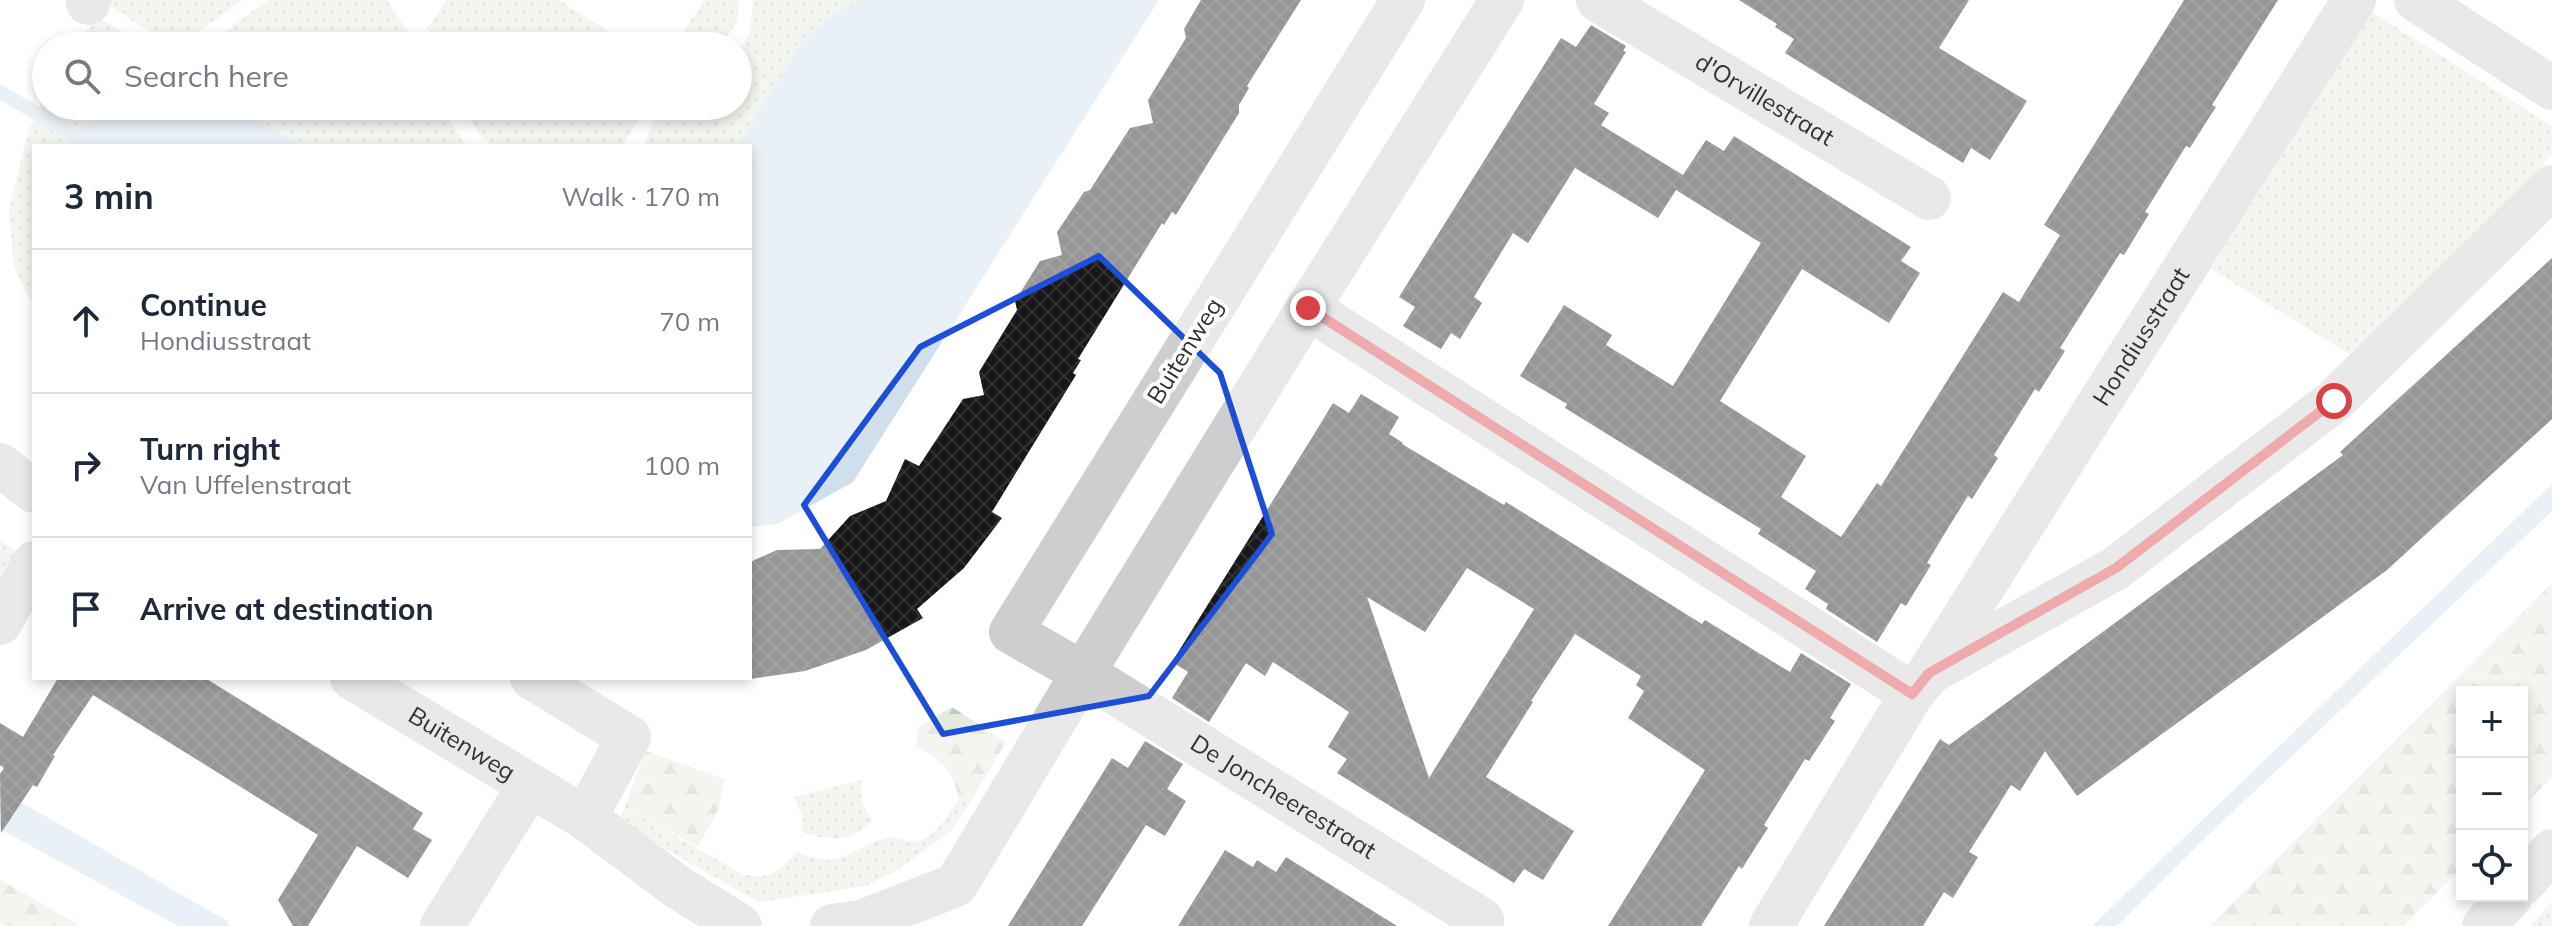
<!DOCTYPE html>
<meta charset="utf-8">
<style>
body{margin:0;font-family:Mulish,sans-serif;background:#f2f2f3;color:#1f2937}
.controls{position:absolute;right:24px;bottom:24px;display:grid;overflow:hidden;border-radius:0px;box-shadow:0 4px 12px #0003}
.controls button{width:72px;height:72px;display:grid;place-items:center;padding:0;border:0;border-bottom:2px solid #e0e1e3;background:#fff;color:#1f2937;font:40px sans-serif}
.stop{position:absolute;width:24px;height:24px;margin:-18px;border:6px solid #d94347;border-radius:50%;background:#fff}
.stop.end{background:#d94347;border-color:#fff;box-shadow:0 2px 8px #0008}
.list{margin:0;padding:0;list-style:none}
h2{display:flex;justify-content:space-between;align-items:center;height:104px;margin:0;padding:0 32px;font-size:34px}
h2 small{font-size:26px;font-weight:400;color:#747a83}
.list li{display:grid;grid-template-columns:52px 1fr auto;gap:24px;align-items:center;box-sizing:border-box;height:144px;padding:0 32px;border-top:2px solid #e0e1e3}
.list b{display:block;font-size:30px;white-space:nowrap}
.list p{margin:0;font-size:26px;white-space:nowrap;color:#747a83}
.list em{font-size:26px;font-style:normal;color:#747a83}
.icon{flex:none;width:44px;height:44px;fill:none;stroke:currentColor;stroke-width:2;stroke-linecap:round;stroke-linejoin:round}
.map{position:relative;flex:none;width:2552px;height:926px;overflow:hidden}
.search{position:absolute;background:#fff;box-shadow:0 4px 12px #0003;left:32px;top:32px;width:720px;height:88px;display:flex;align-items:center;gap:20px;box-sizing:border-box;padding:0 28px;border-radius:44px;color:#747a83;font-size:30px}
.panel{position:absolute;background:#fff;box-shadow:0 4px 12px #0003;left:32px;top:144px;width:720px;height:536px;border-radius:0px}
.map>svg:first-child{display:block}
</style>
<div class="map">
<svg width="2552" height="926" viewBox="0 0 2552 926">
<defs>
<pattern id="grass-dots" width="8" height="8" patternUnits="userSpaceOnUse" patternTransform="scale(2)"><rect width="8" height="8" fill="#e4eade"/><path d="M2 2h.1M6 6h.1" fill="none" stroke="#c4c9bf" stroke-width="1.8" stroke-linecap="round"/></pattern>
<pattern id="forest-firs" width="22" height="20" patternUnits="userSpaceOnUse" patternTransform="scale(2)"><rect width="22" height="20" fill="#e4eade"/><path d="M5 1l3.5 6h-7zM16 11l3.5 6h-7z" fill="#c4c9bf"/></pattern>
<pattern id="building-cross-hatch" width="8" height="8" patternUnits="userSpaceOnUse" patternTransform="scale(2)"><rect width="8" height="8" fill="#181818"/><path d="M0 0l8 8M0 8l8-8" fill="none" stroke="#313131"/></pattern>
</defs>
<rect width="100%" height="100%" fill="#fff"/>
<path fill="url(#grass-dots)" d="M 110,0 L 243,0 L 178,46 L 172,46 L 107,4 Z
M 268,0 L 387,0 L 417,46 L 205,46 Z
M 446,0 L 559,0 L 632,46 L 435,46 L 428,28 Z
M 704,0 L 739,0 L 737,21 L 721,46 L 675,46 Z
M 753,0 L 859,0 L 827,19 L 801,42 L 738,146 L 643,146 L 654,122 L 667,106 L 738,106 L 738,52 L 750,32 Z
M 2372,12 L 2552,126 L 2552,154 L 2485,230 L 2400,310 L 2349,354 L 2211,269 Z
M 100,18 L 145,46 L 70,46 Z
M 46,90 L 46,106 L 444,106 L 456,132 L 468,146 L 303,146 L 255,119 L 80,128 L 66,146 L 34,146 L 34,307 L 14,267 L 9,210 L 29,130 Z
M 460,106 L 647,106 L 622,146 L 493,146 L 481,136 Z
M 0,540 L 22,555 L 0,590 Z
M 862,780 L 861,799 L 872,822 C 846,843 832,841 802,832 L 803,818 L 794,797 Z
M 959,799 L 969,804 L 950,832 L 894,872 L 865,886 L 761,902 L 742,893 L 641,835 L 620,820 L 625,807 L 742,874 C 770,881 778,871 797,852 C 839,871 848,850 885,838 C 899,834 909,848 927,837 C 941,828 949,813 959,799 Z
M 2552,902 L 2552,926 L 2530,926 Z"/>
<path fill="url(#forest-firs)" d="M 2552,583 L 2552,777 L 2522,807 L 2522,692 L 2462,692 L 2462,867 L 2404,926 L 2210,926 Z
M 952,707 L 1006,742 L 969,804 L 959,799 C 952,770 943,760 916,747 L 918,727 Z
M 645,751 L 725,779 L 719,808 L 698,847 L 625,807 Z
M 0,879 L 6,883 L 81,926 L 5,926 L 0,923 Z"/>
<path fill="#cfdfeb" d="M 859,0 L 1159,0 L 853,482 L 778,524 L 750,527 L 750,146 L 738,146 L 801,42 L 827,19 Z
M 185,108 L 255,119 L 303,146 L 66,146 L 80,128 L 100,118 Z
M 2552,484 L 2552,511 L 2207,836 L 2117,926 L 2092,926 Z
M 0,806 L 110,864 L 219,926 L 178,926 L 0,829 Z"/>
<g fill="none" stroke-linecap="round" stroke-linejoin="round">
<path stroke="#cfdfeb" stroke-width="14" d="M 0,92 L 92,146
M 0,798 L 222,926"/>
</g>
<path fill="url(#building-cross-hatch)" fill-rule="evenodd" d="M 1201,0 L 1301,0 L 1247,86 L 1249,88 L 1239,105 L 1239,113 L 1176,215 L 1172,212 L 1164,225 L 1162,223 L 1078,359 L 1081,360 L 1073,373 L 1076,375 L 992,512 L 1002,518 L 964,568 L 917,609 L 923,618 L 866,650 L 805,671 L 750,679 L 750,562 L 777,550 L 820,549 L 850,516 L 886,501 L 905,459 L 919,466 L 963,399 L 984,395 L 979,372 L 1017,310 L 1015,301 L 1040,261 L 1062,255 L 1057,232 L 1084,192 L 1090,190 L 1130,128 L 1153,123 L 1148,100 L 1186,38 L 1184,29 Z
M 1739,0 L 1969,0 L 1939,48 L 2027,101 L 1990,160 L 1971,148 L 1963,163 L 1785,53 L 1794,39 L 1775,27 L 1777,24 Z
M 2184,0 L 2278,0 L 2212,105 L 2216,107 L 2203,127 L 2190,148 L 2186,146 L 2145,212 L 2149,214 L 2124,255 L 2120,253 L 2060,348 L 2065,351 L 2039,392 L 2035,389 L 1994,455 L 1998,458 L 1972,499 L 1968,496 L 1948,528 L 1927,563 L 1931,565 L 1906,606 L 1901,603 L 1877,642 L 1826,609 L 1828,604 L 1805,589 L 1816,571 L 1758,534 L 1761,529 L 1565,408 L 1567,404 L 1520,376 L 1564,305 L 1612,335 L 1606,345 L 1673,386 L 1761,243 L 1676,190 L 1658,218 L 1575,168 L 1528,243 L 1513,233 L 1474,297 L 1482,303 L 1460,339 L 1451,333 L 1441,349 L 1403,326 L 1415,307 L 1399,297 L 1460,199 L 1561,38 L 1576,47 L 1591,25 L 1626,46 L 1623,51 L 1626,52 L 1594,104 L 1609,113 L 1601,125 L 1683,175 L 1706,140 L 1724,151 L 1734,136 L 1911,247 L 1901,261 L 1920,273 L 1889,323 L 1802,269 L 1720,401 L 1806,456 L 1781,497 L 1841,537 L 1877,483 L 1881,486 L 2003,292 L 2019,302 L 2060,235 L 2044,225 Z
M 2552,258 L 2552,419 L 2387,570 L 2077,796 L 2045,751 L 2020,791 L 2011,785 L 1990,819 L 1969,852 L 1978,857 L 1953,898 L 1944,892 L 1923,926 L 1824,926 L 1940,739 L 1949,745 L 2343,455 L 2340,452 Z
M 1361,394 L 1399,417 L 1389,434 L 1403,443 L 1402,444 L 1504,505 L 1506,502 L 1702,624 L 1705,620 L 1790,672 L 1801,653 L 1851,684 L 1830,718 L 1835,721 L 1809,761 L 1805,759 L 1764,825 L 1768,828 L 1755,848 L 1742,869 L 1739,866 L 1701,926 L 1608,926 L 1705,770 L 1628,718 L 1644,691 L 1636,685 L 1641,676 L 1575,634 L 1531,701 L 1533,702 L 1486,777 L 1574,831 L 1543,880 L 1524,869 L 1514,883 L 1337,773 L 1347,759 L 1328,747 L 1349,712 L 1273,662 L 1265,676 L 1246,663 L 1209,722 L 1172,698 L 1188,672 L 1172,662 L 1313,436 L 1333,403 L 1349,413 ZM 1467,568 L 1534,609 L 1429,778 L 1367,597 L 1425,632 Z
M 58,678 L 205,678 L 423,813 L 413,829 L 432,840 L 408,878 L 357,846 L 308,926 L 293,926 L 278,900 L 318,835 L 93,695 L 53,755 L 55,756 L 37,787 L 33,785 L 1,833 L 0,774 L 4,768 L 0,765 L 0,723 L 23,737 Z
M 1145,741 L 1183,764 L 1167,789 L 1186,801 L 1165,836 L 1146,825 L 1082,926 L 1008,926 L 1112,758 L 1128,768 Z
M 1225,850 L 1253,867 L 1257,860 L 1276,872 L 1286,857 L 1397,926 L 1178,926 Z"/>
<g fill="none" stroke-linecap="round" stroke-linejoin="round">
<g stroke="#cecece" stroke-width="44">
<path id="s1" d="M 1403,0 L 1011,632 L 1083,673 L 1482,920"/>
<path id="s2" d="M 1598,0 L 1929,198"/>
<path d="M 2416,0 L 2552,88"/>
<path d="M 88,3 L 89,0"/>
<path d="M 1308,308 L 1912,694"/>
<path d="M 0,465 L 34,491"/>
<path d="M 0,623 L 34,563"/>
<path id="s3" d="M 1932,668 L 2354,0"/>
<path id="s4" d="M 352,678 L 585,818 L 679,888 L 740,926"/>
<path d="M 532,678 L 629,737 L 585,818"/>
<path d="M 2522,884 L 2552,851"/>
<path d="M 442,926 L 530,785"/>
<path d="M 832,926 L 861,922 L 956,885 L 1083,673 L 1308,308 L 1502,0"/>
<path d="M 1771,926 L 1912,694 L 1929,673 L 2116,568 L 2334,401 L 2552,187"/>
<path d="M 2484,926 L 2511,896"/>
</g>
</g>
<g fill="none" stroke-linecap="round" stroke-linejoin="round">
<path stroke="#d94347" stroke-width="10" d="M 1308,308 L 1912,694 L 1929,673 L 2116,568 L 2334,401"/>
</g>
<path d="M0 0H2552V926H0ZM 1099,256 L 1220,373 L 1272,534 L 1149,696 L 943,734 L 804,505 L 920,347 Z" fill="#fff" fill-opacity=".55" fill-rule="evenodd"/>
<path fill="none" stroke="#1d4ed8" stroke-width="6" stroke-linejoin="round" d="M 1099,256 L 1220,373 L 1272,534 L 1149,696 L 943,734 L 804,505 L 920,347 Z"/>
<g text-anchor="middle" stroke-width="8" stroke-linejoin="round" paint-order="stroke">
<g font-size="24" fill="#313131" stroke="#fff">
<text dy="8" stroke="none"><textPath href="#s2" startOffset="194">d'Orvillestraat</textPath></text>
<text dy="8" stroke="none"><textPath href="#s3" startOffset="392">Hondiusstraat</textPath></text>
<text transform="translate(1185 351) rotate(-58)" y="8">Buitenweg</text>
<text dy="8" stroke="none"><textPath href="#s4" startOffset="128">Buitenweg</textPath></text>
<text dy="8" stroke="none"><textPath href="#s1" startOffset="1062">De Joncheerestraat</textPath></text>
</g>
</g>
</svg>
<div class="controls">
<button>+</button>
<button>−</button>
<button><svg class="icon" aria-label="locate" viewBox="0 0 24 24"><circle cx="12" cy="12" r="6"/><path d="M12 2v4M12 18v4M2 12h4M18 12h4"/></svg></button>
</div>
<div class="stop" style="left:2334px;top:401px"></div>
<div class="stop end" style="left:1308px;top:308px"></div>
<div class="search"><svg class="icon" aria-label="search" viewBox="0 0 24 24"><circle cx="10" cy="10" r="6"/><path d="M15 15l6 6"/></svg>Search here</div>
<section class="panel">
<h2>3 min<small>Walk · 170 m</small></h2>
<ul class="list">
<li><svg class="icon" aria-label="ahead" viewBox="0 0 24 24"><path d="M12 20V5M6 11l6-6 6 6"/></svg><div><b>Continue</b><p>Hondiusstraat</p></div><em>70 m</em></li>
<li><svg class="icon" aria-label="right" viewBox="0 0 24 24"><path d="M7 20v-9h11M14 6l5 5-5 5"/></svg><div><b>Turn right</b><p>Van Uffelenstraat</p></div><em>100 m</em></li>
<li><svg class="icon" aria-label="arrive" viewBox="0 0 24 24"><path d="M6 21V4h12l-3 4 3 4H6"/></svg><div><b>Arrive at destination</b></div></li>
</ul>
</section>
</div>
